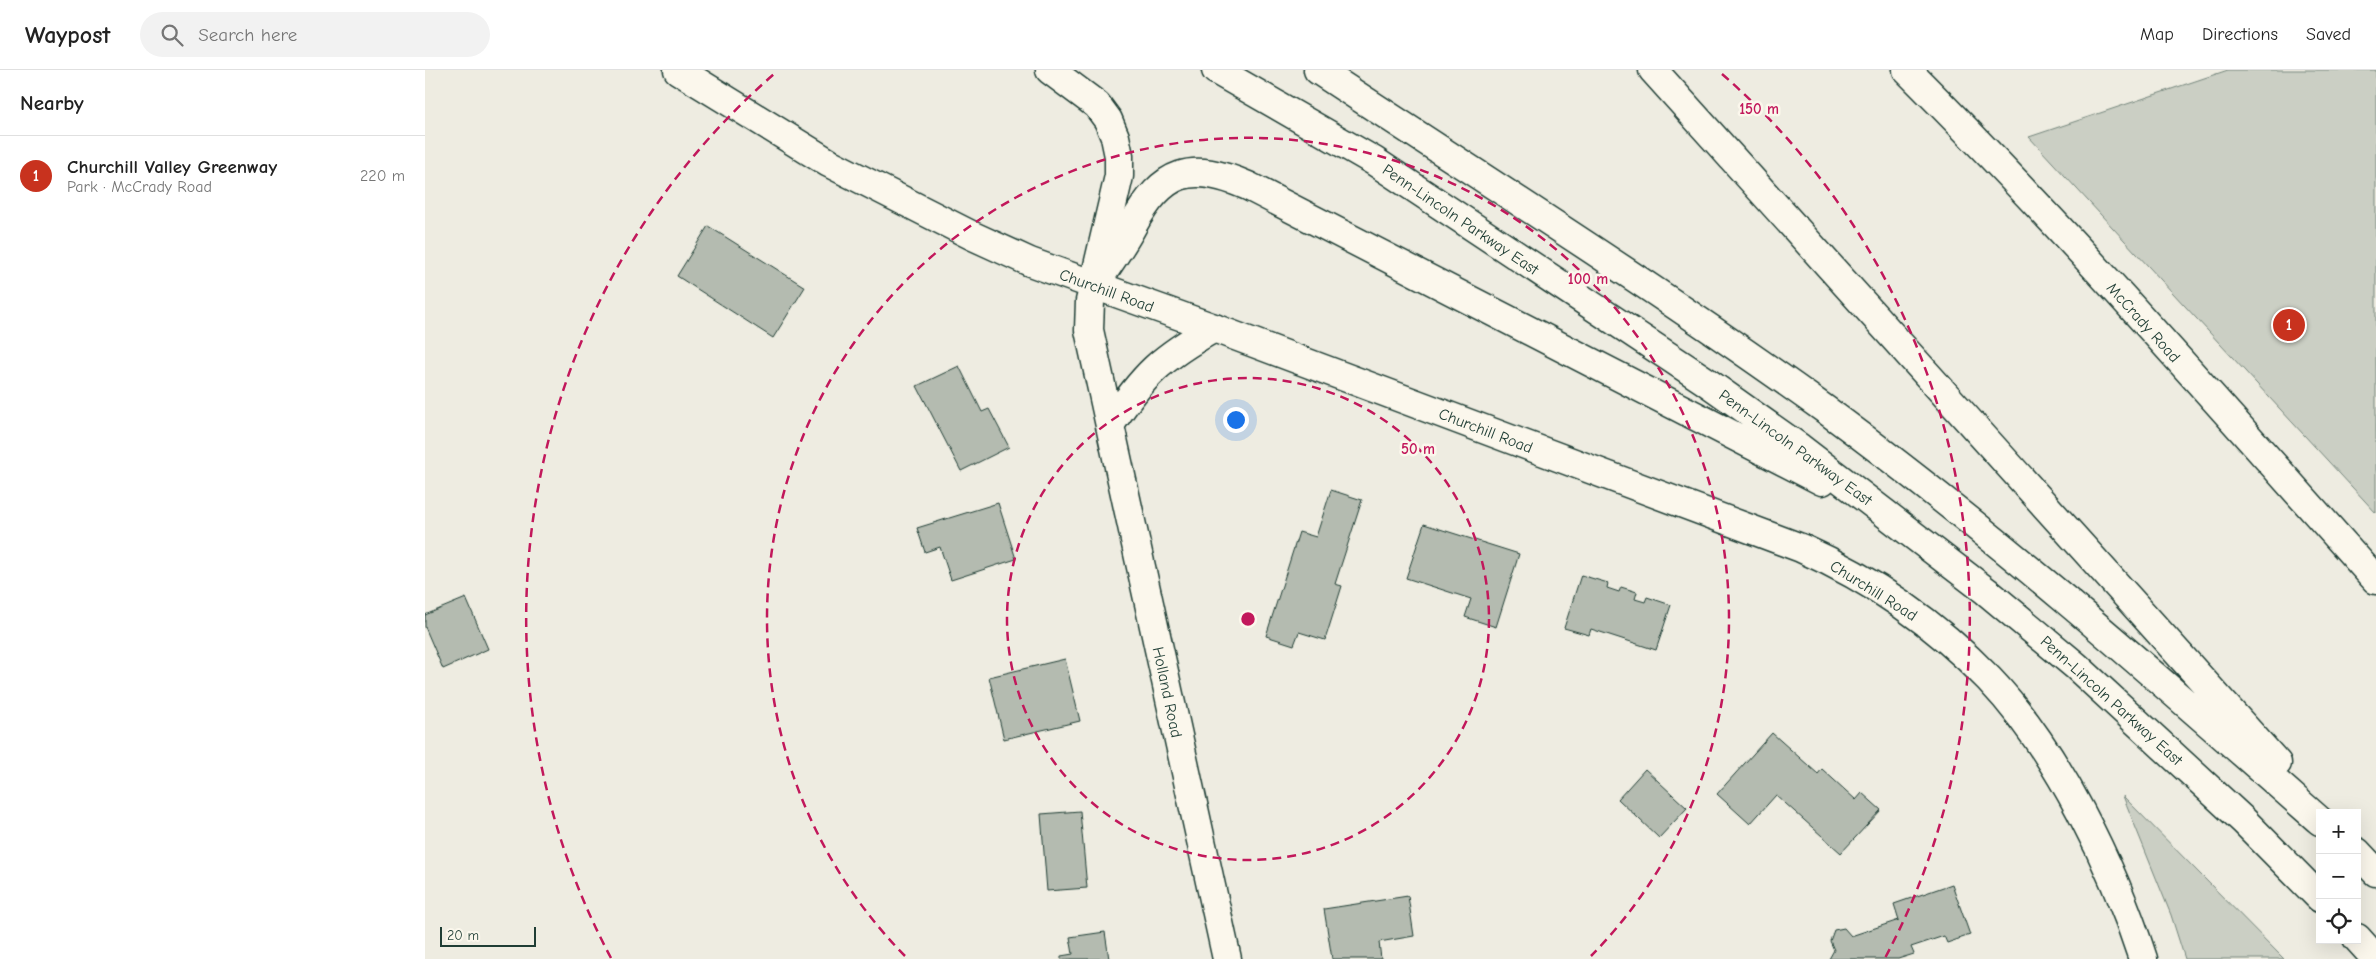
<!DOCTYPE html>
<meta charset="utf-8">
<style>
body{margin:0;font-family:"Comic Neue",sans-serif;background:#f2f2f2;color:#222}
.controls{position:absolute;right:15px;bottom:15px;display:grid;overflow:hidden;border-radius:0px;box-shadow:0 5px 20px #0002}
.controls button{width:45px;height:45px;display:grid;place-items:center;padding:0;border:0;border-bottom:1px solid #e0e0e0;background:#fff;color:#222;font:25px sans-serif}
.scale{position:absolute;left:15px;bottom:12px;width:96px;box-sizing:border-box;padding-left:5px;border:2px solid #1f3d34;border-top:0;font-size:14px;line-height:18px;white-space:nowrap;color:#1f3d34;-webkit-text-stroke:4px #fbf7ec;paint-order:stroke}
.you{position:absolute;left:810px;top:349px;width:18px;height:18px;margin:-12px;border:4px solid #fff;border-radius:50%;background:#1a73e8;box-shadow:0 0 0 8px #1a73e833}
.badge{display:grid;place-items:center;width:32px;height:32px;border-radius:50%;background:#c8321e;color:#fff;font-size:16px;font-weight:700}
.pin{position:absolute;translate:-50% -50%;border:2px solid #fff;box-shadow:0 1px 5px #0006}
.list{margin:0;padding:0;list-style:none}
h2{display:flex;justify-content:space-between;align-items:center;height:65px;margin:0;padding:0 20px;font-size:21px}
h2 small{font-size:16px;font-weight:400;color:#767676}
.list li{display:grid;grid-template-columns:32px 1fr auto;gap:15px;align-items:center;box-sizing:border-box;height:80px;padding:0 20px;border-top:1px solid #e0e0e0}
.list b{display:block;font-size:19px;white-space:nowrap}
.list p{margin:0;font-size:16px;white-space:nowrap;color:#767676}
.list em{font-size:16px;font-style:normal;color:#767676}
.icon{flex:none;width:28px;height:28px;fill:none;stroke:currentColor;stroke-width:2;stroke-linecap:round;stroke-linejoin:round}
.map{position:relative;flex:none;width:1951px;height:889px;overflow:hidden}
header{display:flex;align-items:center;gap:30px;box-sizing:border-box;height:70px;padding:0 25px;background:#fff;border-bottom:1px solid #e0e0e0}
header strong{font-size:24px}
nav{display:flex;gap:28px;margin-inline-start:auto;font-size:18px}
.search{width:350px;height:45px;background:#f2f2f2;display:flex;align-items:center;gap:12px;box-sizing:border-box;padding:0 18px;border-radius:28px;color:#767676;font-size:19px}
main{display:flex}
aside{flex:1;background:#fff}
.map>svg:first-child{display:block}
</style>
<header>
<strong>Waypost</strong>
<div class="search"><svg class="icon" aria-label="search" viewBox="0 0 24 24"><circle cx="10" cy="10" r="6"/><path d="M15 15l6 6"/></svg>Search here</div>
<nav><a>Map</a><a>Directions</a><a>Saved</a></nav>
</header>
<main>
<aside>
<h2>Nearby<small></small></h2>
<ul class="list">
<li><span class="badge">1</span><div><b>Churchill Valley Greenway</b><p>Park · McCrady Road</p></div><em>220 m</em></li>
</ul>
</aside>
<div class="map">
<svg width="1951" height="889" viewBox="0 0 1951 889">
<rect width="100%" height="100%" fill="#eeece1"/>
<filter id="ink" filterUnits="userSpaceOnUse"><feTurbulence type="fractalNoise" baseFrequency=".02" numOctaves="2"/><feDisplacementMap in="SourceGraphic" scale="10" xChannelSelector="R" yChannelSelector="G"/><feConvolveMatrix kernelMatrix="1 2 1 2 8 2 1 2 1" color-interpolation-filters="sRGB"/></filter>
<g filter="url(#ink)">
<path fill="#cbcfc4" stroke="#75867c" d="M 1803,0 L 1951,0 L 1951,443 L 1604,67 Z
M 1698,726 L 1859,889 L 1760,889 L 1746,845 Z"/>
<path fill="#b4bbb0" stroke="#1f3d34" d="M 283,156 L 380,217 L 348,268 L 252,206 Z
M 534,296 L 557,342 L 564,339 L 584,377 L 536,401 L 492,316 Z
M 906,420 L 937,430 L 910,514 L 917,516 L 900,570 L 874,562 L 869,575 L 841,566 L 874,462 L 891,467 Z
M 573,433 L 591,489 L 526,510 L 515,477 L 500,482 L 492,458 Z
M 999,454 L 1094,484 L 1071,557 L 1040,547 L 1046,529 L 981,508 Z
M 1156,505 L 1183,513 L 1182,518 L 1194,522 L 1196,517 L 1212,522 L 1210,529 L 1220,532 L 1222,527 L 1246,535 L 1231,580 L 1166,559 L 1164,565 L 1139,558 Z
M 41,528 L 63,579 L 18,599 L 0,557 L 0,545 Z
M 640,589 L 655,651 L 579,669 L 564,607 Z
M 1347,663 L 1393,704 L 1397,699 L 1431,730 L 1437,723 L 1456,740 L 1416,783 L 1351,725 L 1325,754 L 1292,724 Z
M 1220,699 L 1262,738 L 1234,768 L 1193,729 Z
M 655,741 L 662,818 L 622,821 L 616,744 Z
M 1527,814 L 1545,865 L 1522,873 L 1519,866 L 1486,877 L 1489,884 L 1473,889 L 1404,889 L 1409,880 L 1405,871 L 1409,860 L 1419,858 L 1426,866 L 1474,850 L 1469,834 Z
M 983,826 L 989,866 L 954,872 L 956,889 L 907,889 L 899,839 Z
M 680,862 L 684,889 L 636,889 L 636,886 L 648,884 L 645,867 Z"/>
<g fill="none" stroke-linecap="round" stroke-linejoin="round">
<g stroke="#1f3d34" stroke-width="31">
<path id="street" d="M 1482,0 C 1645,163 1797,338 1951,510
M 669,216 L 665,231 L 664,260 L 802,889
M 685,355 C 719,304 736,288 789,258"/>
</g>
<g stroke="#1f3d34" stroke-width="31">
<path id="secondary" d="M 253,0 L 404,93 L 548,166 L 605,192 L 789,258 L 1376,478 C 1446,509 1511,554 1564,609 C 1632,680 1688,796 1718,889"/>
</g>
<g stroke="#1f3d34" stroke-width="31">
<path id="highway" d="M 625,0 L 672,35 L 683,50 L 690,67 L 694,86 L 694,106 L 672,200
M 791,0 L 949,91 L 1279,310 L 1375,378 L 1561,521 L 1651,596 L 1819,751 L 1895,828
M 893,0 C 1063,112 1236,221 1401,340 C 1574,467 1734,609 1895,751
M 1228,0 L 1852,693
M 669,216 C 682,196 697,176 708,155 C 738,100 766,91 823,116 L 1397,411
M 1932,782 L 1951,802
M 1932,868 L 1951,889"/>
</g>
<use href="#street" stroke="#fbf7ec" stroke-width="28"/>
<use href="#secondary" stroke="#fbf7ec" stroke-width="28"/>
<use href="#highway" stroke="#fbf7ec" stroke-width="28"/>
</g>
</g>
<g fill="none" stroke="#c2185b" stroke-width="2.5" stroke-dasharray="9 6">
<circle cx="823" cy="549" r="241"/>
<path d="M480 886A481 481 0 1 1 1166 886"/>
<path d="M186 888A722 722 0 0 1 349 4M1297 4A722 722 0 0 1 1460 888"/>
</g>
<g text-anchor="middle" stroke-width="5" stroke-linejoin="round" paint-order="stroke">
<g font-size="16" fill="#1f3d34" stroke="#fbf7ec">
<text transform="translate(1036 149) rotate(34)" y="6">Penn-Lincoln Parkway East</text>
<text transform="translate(682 220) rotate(20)" y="6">Churchill Road</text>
<text transform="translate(1719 252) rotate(48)" y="6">McCrady Road</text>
<text transform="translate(1061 360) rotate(21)" y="6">Churchill Road</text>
<text transform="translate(1371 377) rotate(36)" y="6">Penn-Lincoln Parkway East</text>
<text transform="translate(1449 520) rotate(32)" y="6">Churchill Road</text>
<text transform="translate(743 622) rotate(78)" y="6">Holland Road</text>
<text transform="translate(1687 630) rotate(42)" y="6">Penn-Lincoln Parkway East</text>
</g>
</g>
<circle cx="823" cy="549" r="8" fill="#c2185b" stroke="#fbf7ec" stroke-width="2.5"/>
<g font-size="15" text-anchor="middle" font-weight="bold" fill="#c2185b" stroke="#fbf7ec" stroke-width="5" stroke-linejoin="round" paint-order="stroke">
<text x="1334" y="44">150 m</text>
<text x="1163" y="214">100 m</text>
<text x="993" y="384">50 m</text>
</g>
</svg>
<div class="controls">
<button>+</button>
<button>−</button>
<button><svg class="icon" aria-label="locate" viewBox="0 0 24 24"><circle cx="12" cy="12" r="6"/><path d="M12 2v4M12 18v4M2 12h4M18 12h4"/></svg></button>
</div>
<div class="scale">20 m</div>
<div class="you"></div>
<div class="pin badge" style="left:1864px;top:255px">1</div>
</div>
</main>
